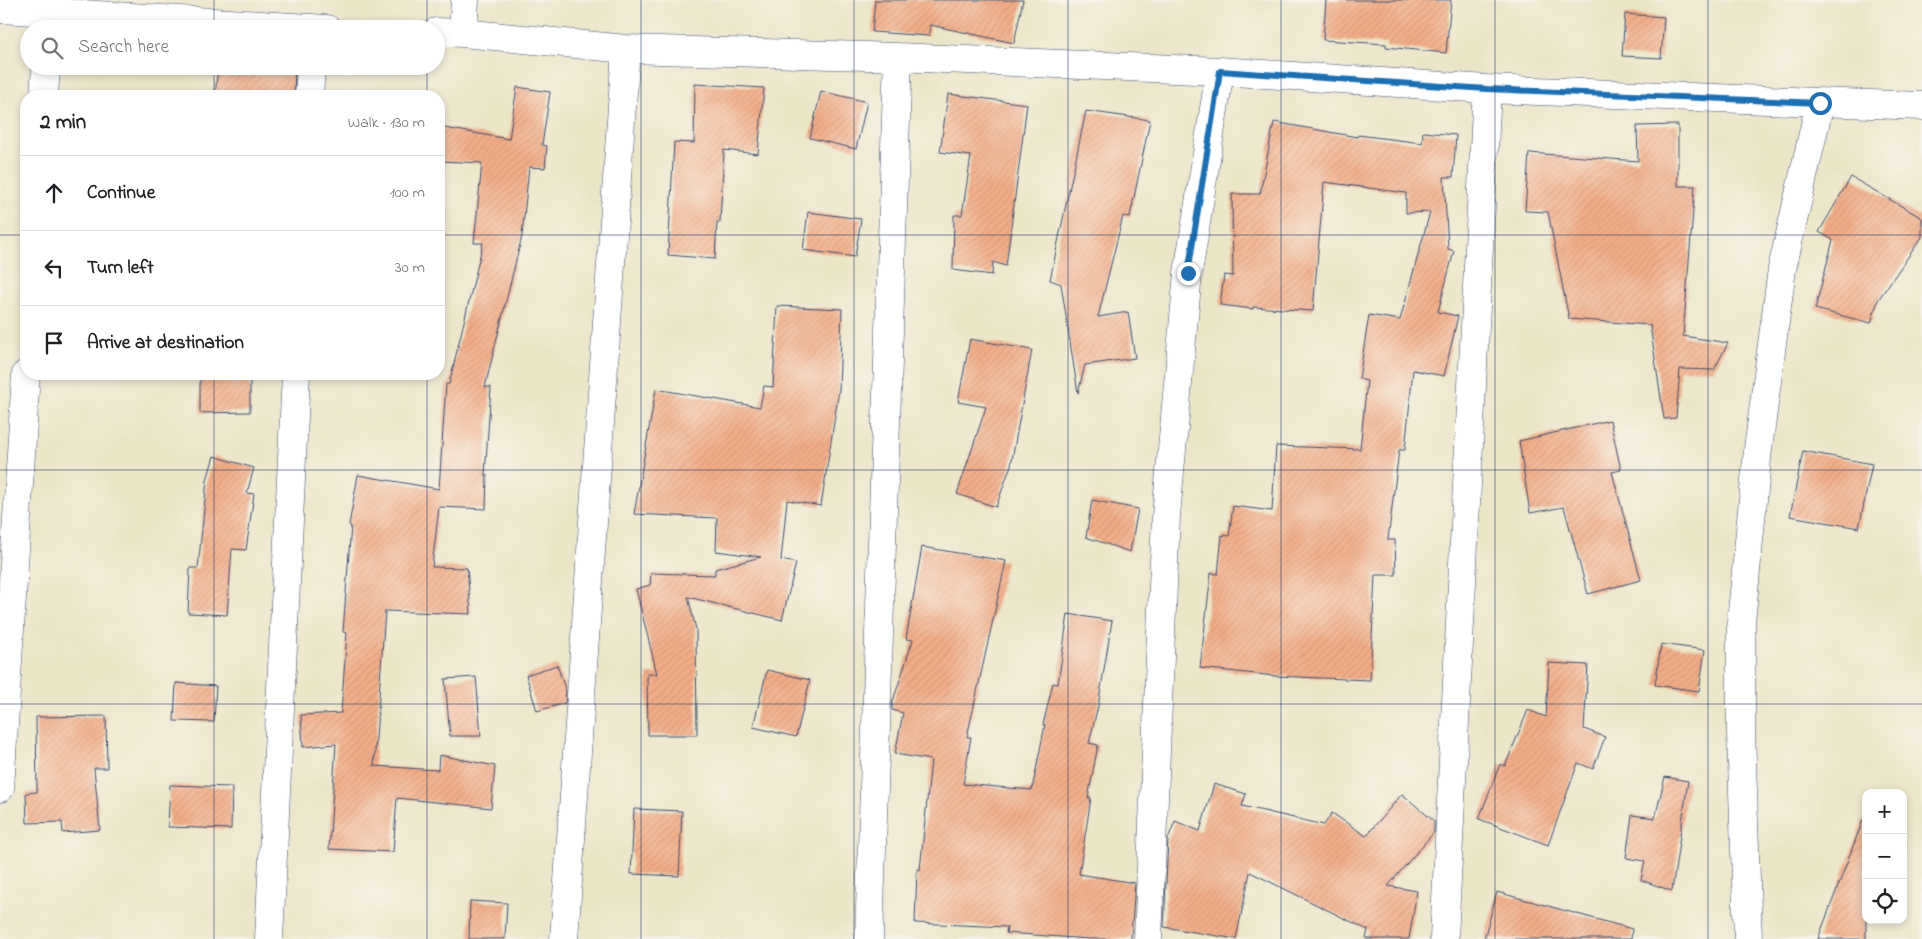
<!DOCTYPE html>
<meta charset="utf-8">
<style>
body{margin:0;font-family:"Indie Flower",sans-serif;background:#f2f2f2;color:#202124}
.controls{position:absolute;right:15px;bottom:15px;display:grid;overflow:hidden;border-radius:10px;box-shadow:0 2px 8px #0003}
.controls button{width:45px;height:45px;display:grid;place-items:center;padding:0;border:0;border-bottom:1px solid #e0e0e0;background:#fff;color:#202124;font:25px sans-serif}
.stop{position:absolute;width:15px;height:15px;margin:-11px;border:4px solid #1f6fb2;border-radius:50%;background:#fff}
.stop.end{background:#1f6fb2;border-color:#fff;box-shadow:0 1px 5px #0008}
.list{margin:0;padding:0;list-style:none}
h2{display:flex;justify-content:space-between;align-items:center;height:65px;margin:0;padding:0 20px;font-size:21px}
h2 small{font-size:16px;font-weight:400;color:#757577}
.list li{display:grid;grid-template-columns:32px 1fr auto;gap:15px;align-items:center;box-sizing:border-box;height:75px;padding:0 20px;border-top:1px solid #e0e0e0}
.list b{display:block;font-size:19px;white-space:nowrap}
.list em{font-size:16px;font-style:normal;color:#757577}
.icon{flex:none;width:28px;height:28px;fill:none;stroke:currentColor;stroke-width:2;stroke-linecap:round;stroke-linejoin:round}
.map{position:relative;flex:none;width:1922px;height:939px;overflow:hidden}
.search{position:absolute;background:#fff;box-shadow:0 2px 8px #0003;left:20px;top:20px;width:425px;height:55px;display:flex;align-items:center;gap:12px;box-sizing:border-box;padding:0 18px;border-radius:28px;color:#757577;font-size:19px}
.panel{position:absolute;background:#fff;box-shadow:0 2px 8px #0003;left:20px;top:90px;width:425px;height:290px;border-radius:20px}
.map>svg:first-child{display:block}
</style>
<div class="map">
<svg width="1922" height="939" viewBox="0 0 1922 939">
<defs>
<pattern id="building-hatch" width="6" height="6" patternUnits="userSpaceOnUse" patternTransform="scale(1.25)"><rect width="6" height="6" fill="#f3ad88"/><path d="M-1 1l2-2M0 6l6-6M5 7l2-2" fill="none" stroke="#d09578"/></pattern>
</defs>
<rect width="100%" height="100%" fill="#f7f3e8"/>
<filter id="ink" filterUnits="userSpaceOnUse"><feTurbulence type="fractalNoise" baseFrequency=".02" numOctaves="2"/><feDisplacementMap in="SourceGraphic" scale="10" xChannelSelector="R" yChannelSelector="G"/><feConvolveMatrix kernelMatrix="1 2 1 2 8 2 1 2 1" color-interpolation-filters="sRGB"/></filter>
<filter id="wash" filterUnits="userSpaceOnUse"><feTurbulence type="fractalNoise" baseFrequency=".0096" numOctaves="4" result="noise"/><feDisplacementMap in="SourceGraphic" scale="20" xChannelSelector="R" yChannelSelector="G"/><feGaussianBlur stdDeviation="1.12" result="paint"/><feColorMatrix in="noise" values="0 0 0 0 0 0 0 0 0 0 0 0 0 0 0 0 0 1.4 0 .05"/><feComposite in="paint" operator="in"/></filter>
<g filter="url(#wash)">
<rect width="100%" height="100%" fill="#ece6c9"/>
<g id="blocks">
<path fill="url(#building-hatch)" d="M 875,0 L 1023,0 L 1014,43 L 930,25 L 929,36 L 872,32 Z
M 1326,0 L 1451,0 L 1446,53 L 1386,47 L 1386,44 L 1323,40 Z
M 1625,14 L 1664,17 L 1661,58 L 1622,56 Z
M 218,66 L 244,66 L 295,71 L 294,96 L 215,96 Z
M 695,84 L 764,88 L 758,154 L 724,150 L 720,222 L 717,222 L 715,259 L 668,255 L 674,142 L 694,143 Z
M 517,87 L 550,92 L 542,145 L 547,146 L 545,168 L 529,167 L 522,236 L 485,387 L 491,387 L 485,475 L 487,475 L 486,509 L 439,507 L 432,567 L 467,568 L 471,614 L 385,611 L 374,766 L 438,770 L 439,755 L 495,766 L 491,808 L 397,798 L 393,852 L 329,849 L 336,744 L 303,747 L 301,715 L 341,713 L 347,633 L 343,632 L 351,526 L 349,525 L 358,475 L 439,489 L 446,384 L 449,384 L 483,243 L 474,243 L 482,163 L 439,161 L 439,127 L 509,139 Z
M 821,91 L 867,102 L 856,149 L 810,138 Z
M 948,94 L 1027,104 L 1006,266 L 993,262 L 992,275 L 953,270 L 954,215 L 962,215 L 971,156 L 940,152 Z
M 1086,111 L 1150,120 L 1130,217 L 1123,216 L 1098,317 L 1128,312 L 1135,358 L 1085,365 L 1078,393 L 1061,284 L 1050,280 Z
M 1274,122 L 1357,137 L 1358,135 L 1422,143 L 1423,132 L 1456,135 L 1453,177 L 1444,177 L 1448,249 L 1454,251 L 1438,312 L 1458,316 L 1444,376 L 1413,370 L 1405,450 L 1399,450 L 1388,540 L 1395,540 L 1396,575 L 1375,575 L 1370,680 L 1275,676 L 1200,668 L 1211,573 L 1218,574 L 1222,535 L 1229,536 L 1233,506 L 1272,511 L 1276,446 L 1360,449 L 1367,381 L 1359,379 L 1369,315 L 1400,320 L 1430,212 L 1406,213 L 1406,193 L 1324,182 L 1313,311 L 1253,307 L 1253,309 L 1220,305 L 1224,275 L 1233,276 L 1232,194 L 1260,194 Z
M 1678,125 L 1678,186 L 1695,186 L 1683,336 L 1728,343 L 1714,370 L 1680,369 L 1676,418 L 1664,419 L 1650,325 L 1569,319 L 1548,212 L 1525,211 L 1529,153 L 1638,161 L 1637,126 Z
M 1851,177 L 1922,218 L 1922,237 L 1878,300 L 1871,323 L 1815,309 L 1833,240 L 1819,232 Z
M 808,212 L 861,219 L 855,257 L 803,250 Z
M 777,306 L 842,309 L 839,390 L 821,506 L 787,500 L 781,560 L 796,563 L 782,620 L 688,597 L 696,629 L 697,735 L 648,735 L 647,674 L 657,674 L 636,589 L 650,585 L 651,573 L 715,575 L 715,569 L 761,557 L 716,551 L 717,518 L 634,514 L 656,389 L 760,407 L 764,386 L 773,387 Z
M 970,339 L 1032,350 L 1011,465 L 996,507 L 957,494 L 986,407 L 958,402 Z
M 200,374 L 250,374 L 250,412 L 200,413 Z
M 1610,420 L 1621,470 L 1612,472 L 1641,580 L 1588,594 L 1564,507 L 1530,513 L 1519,441 Z
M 1803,451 L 1872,464 L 1859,528 L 1790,516 Z
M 214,456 L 254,468 L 247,493 L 254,494 L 246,550 L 232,549 L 227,615 L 188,613 L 190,568 L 198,568 L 207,480 Z
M 1092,500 L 1138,509 L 1130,552 L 1086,537 Z
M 922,547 L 1006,561 L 967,737 L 971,737 L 963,784 L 1032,790 L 1045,725 L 1043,725 L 1053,683 L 1058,684 L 1068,614 L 1112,621 L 1098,706 L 1089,743 L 1098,745 L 1088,798 L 1091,798 L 1079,874 L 1135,883 L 1131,939 L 1089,939 L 1006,933 L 1007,927 L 915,923 L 917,869 L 920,870 L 931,760 L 895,754 L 903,713 L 892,710 L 892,704 L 913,640 L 906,639 Z
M 1661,644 L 1705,650 L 1699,691 L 1655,685 Z
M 1549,663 L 1588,665 L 1584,729 L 1605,737 L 1593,769 L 1578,763 L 1548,845 L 1479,819 L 1500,764 L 1505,766 L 1528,710 L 1546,717 Z
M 557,665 L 566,691 L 565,703 L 537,711 L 526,675 Z
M 767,670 L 810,680 L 796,737 L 753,727 Z
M 476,677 L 481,736 L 450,736 L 445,679 Z
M 176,683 L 216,686 L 214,722 L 174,721 Z
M 106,716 L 107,768 L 94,768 L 100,830 L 63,833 L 62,822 L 27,823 L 26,793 L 37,792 L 36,717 Z
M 1665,777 L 1688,781 L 1672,891 L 1641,880 L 1645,861 L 1626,858 L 1632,815 L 1655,818 Z
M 1214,784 L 1246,794 L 1242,806 L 1324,825 L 1332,813 L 1366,836 L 1402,794 L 1434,821 L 1434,832 L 1388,886 L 1417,891 L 1409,939 L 1366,939 L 1368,930 L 1250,872 L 1236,939 L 1164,927 L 1168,839 L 1175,821 L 1200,831 Z
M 170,785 L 232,787 L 231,829 L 168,827 Z
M 634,809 L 682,811 L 679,876 L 631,874 Z
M 1863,820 L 1866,820 L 1866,939 L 1818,939 Z
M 1497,892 L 1632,929 L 1631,939 L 1484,939 Z
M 470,901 L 507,903 L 505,939 L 469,939 Z"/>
</g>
</g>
<g filter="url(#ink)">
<use href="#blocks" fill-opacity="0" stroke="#3a4a6e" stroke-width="1"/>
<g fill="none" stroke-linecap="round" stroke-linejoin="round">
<g stroke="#3a4a6e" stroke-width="29">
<path id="minor" d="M 0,9 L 327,29
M 436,32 L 463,33 L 626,49 L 898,57 L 1220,71 L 1487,89 L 1922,106
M 463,33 L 465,0
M 44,96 L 46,66
M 309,96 L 311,66
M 0,788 L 26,374
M 269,939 L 296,374
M 564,939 L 626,49
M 869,939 L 898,57
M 1148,939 L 1166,516 L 1188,273 L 1220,71
M 1444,939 L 1487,89
M 1748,939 L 1741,732 L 1741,622 L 1758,449 L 1782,269 L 1820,103"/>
</g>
<use href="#minor" stroke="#fff" stroke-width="28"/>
</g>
</g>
<g fill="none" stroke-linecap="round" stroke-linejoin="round" filter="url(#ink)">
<path stroke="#1f6fb2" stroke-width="6" d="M 1188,273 L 1220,71 L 1487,89 L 1820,103"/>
</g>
<path fill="none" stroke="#1b2f5e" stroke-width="1" stroke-opacity="0.55" d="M 214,0 L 214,29M 427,0 L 427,29M 641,0 L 641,939M 854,0 L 854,939M 1068,0 L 1068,939M 1281,0 L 1281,939M 1495,0 L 1495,939M 1708,0 L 1708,939M 214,66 L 214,96M 427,66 L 427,96M 0,235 L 26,235M 439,235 L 1922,235M 214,374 L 214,939M 427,374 L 427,939M 0,470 L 1922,470M 0,704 L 1922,704"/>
</svg>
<div class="controls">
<button>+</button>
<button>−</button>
<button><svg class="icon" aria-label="locate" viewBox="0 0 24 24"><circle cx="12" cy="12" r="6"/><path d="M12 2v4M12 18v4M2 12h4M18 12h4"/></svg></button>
</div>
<div class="stop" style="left:1820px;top:103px"></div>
<div class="stop end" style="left:1188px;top:273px"></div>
<div class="search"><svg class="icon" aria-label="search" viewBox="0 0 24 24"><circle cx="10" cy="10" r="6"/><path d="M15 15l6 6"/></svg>Search here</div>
<section class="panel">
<h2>2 min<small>Walk · 130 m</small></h2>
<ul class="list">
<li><svg class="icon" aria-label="ahead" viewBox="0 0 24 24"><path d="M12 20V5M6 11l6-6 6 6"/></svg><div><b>Continue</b></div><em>100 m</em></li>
<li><svg class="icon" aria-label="left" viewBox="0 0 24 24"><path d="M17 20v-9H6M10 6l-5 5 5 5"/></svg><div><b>Turn left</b></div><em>30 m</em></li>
<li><svg class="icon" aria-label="arrive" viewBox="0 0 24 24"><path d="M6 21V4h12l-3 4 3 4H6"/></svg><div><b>Arrive at destination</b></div></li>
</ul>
</section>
</div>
